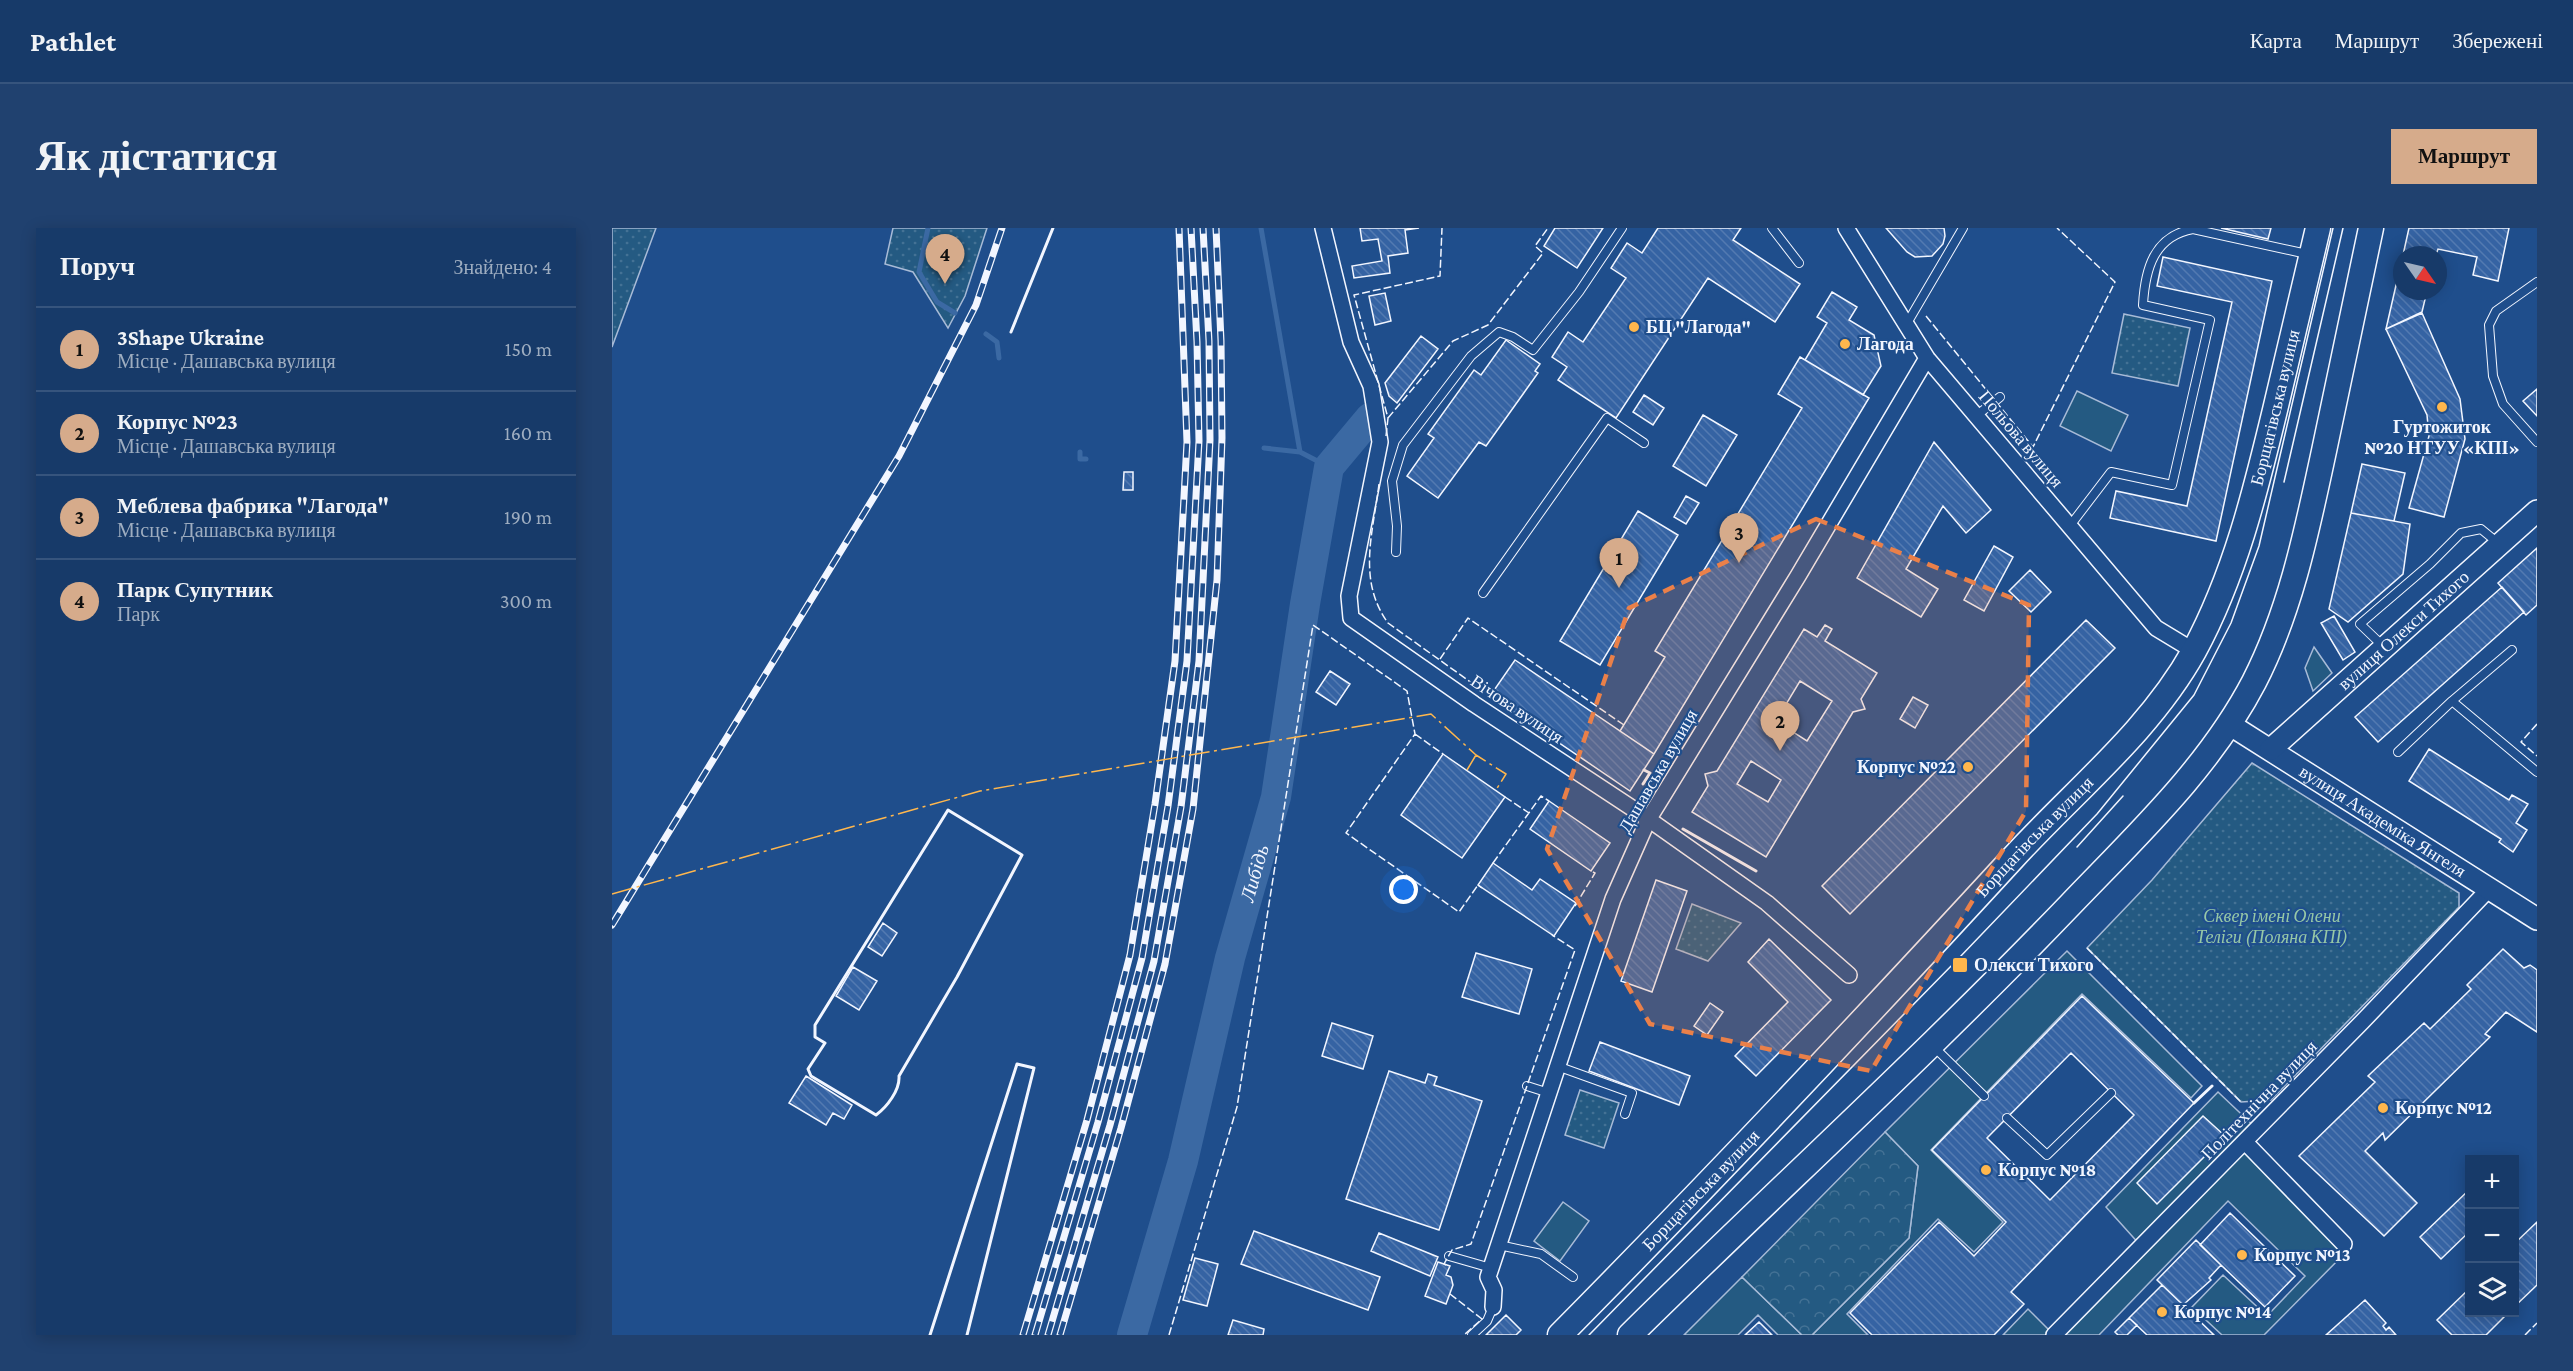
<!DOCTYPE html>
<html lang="uk">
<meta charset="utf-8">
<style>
body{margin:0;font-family:"Crimson Pro",serif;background:#20416f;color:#f1f3f6}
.controls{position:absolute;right:18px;bottom:18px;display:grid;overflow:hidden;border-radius:0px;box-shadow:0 3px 15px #0003}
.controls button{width:54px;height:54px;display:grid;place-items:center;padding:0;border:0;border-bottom:2px solid #36547d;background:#173a69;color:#f1f3f6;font:30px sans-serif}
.compass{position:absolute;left:1781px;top:18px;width:54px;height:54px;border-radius:50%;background:#173a69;box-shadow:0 3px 15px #0003;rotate:124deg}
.you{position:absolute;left:792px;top:662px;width:21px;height:21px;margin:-15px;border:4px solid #fff;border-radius:50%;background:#1a73e8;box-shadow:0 0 0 9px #1a73e833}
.badge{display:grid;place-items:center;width:39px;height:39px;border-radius:50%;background:#d6ab8b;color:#111;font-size:20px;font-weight:700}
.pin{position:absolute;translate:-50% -50px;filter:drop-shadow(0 2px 3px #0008)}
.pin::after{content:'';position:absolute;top:32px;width:21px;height:18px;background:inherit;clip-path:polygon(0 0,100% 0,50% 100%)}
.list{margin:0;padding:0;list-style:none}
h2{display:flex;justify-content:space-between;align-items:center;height:78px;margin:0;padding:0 24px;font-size:26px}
h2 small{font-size:20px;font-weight:400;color:#9eadc0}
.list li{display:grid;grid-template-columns:39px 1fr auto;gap:18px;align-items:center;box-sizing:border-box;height:84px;padding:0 24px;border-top:2px solid #36547d}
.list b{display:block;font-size:22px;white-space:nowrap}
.list p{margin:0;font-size:20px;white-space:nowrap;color:#9eadc0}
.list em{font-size:20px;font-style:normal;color:#9eadc0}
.icon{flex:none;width:33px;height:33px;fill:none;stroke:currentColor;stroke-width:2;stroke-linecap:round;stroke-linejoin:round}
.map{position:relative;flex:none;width:1925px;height:1107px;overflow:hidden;border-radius:0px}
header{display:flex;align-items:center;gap:36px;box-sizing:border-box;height:84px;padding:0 30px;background:#173a69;border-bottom:2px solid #36547d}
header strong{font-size:28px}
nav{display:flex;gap:33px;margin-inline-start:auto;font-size:21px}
.intro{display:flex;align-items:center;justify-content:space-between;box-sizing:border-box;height:144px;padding:0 36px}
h1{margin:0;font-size:42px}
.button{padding:15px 27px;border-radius:0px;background:#d6ab8b;color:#111;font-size:21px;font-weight:700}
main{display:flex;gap:36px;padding:0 36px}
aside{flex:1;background:#173a69;border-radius:0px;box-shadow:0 3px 15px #0003}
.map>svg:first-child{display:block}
</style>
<header>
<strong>Pathlet</strong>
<nav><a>Карта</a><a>Маршрут</a><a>Збережені</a></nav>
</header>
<div class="intro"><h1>Як дістатися</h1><a class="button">Маршрут</a></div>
<main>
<aside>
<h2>Поруч<small>Знайдено: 4</small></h2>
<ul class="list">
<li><span class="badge">1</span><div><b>3Shape Ukraine</b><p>Місце · Дашавська вулиця</p></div><em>150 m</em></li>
<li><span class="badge">2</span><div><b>Корпус №23</b><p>Місце · Дашавська вулиця</p></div><em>160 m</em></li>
<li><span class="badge">3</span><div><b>Меблева фабрика &quot;Лагода&quot;</b><p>Місце · Дашавська вулиця</p></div><em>190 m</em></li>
<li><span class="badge">4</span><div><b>Парк Супутник</b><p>Парк</p></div><em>300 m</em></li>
</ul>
</aside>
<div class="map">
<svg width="1925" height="1107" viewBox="0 0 1925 1107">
<defs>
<pattern id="forest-crowns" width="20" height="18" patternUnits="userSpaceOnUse" patternTransform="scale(1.5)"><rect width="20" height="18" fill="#245a82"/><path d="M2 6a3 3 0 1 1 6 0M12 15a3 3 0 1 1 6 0" fill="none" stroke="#447295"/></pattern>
<pattern id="park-dots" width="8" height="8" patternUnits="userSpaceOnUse" patternTransform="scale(1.5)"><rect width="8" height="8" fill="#245a82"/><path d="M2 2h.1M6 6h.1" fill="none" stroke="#447295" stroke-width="1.8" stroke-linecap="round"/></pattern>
<pattern id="building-back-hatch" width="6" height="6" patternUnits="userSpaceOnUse" patternTransform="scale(1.5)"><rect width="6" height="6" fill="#3563a3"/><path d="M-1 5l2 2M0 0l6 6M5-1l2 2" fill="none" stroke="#537ab1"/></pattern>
</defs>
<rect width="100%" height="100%" fill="#1f4e8c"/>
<path fill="#245a82" stroke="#a8bbd7" stroke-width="1.5" d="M 1465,163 L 1516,187 L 1499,223 L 1448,198 Z
M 1702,419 L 1720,445 L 1701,463 L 1693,440 Z
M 1455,723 L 1590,858 L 1579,870 L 1470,766 L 1319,922 L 1391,994 L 1362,1024 L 1326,991 L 1235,1086 L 1256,1107 L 1200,1107 L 1297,1010 L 1306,938 L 1273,904 Z
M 1606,864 L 1645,901 L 1633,914 L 1737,1021 L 1652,1107 L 1610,1107 L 1580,1079 L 1611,1047 L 1655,1088 L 1693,1048 L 1616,973 L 1487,1107 L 1391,1107 L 1416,1081 L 1442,1107 L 1529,1018 L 1494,979 Z
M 951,974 L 977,993 L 948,1033 L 922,1013 Z
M 1130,1049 L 1190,1107 L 1166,1107 L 1146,1087 L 1126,1107 L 1072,1107 Z"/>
<path fill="url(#forest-crowns)" stroke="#a8bbd7" stroke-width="1.5" d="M 1273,904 L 1306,938 L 1297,1010 L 1200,1107 L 1190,1107 L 1130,1049 Z"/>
<path fill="url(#park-dots)" stroke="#a8bbd7" stroke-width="1.5" d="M 0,0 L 44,0 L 0,119 Z
M 281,0 L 375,0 L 353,68 L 336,100 L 301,44 L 273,36 Z
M 1512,86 L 1578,100 L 1566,158 L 1500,145 Z
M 1640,535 L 1847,665 L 1847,679 L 1659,872 L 1629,874 L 1475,720 L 1540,652 Z
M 1080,676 L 1129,695 L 1096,733 L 1064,721 Z
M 968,862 L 1007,875 L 992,920 L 953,907 Z"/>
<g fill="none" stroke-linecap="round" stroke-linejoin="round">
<path stroke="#3b69a3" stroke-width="5" d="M 316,0 L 307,44 L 325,74 L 343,85
M 649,0 L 688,224
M 374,106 L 385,114 L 387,130
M 652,220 L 688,224 L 717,239
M 468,224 L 468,231 L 474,231"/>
<path stroke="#3b69a3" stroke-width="30" id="s1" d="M 520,1107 L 571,933 L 618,730 L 664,569 L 693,376 L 717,239 L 758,190"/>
</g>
<path fill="url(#building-back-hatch)" stroke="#f2f6ff" stroke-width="1.5" fill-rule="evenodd" d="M 748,0 L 807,0 L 793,2 L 796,25 L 776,28 L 778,45 L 742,50 L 740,38 L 770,33 L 766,11 L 750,13 Z
M 943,0 L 991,0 L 965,40 L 932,18 Z
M 1046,0 L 1129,0 L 1121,12 L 1188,56 L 1163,94 L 1096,50 L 1004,190 L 946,152 L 955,139 L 940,129 L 956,104 L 971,114 L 1014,50 L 999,40 L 1015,15 L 1030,25 Z
M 1274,0 L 1332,0 L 1333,8 L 1331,16 L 1320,28 L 1303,29 L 1295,24 Z
M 1609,0 L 1659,0 L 1656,11 Z
M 1797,0 L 1897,0 L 1886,53 L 1861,47 L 1865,29 L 1826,21 L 1824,27 L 1791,27 Z
M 1551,29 L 1660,53 L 1604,313 L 1498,290 L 1504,263 L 1575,278 L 1620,74 L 1545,58 Z
M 1790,31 L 1790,63 L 1815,63 L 1810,84 L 1774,101 Z
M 1220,64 L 1245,79 L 1237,92 L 1262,107 L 1269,138 L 1251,167 L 1193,132 L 1215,95 L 1205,89 Z
M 773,65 L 779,93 L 763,97 L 757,68 Z
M 1810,85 L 1848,171 L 1853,211 L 1832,289 L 1797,280 L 1817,208 L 1815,187 L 1774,101 Z
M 809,108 L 826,121 L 785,175 L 777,168 L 773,155 Z
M 894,112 L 928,136 L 923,143 L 926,145 L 874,218 L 867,214 L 826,270 L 795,248 L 822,210 L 816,206 L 862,142 L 869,147 Z
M 1188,129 L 1257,170 L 1042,526 L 1008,503 L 1053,429 L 1043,423 L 1190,180 L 1166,166 Z
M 1925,161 L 1925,188 L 1911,173 Z
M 1032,167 L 1052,180 L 1041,197 L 1021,184 Z
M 1091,187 L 1125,207 L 1094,258 L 1061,238 Z
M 1322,214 L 1379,282 L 1354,305 L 1331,278 L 1294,341 L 1326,361 L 1309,389 L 1245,350 Z
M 1750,236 L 1793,245 L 1782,293 L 1739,285 Z
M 512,244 L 521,244 L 521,262 L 511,262 Z
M 1074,268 L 1087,275 L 1074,296 L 1062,289 Z
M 1026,283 L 1066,307 L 988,437 L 948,413 Z
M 1739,285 L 1798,296 L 1791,346 L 1736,394 L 1717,381 Z
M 1382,318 L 1401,329 L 1372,383 L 1352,372 Z
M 1925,320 L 1925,377 L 1914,387 L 1886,355 Z
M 1418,342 L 1439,364 L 1419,384 L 1397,363 Z
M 1890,359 L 1912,384 L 1766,514 L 1743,489 Z
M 1722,388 L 1743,424 L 1731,432 L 1709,395 Z
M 1474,392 L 1503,420 L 1238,686 L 1210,658 Z
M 1213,397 L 1220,401 L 1213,413 L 1265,445 L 1249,471 L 1253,481 L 1241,484 L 1154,629 L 1080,584 L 1096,558 L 1093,546 L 1105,543 L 1192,401 L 1205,409 ZM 1188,453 L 1220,473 L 1195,513 L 1164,493 ZM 1139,533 L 1169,552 L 1156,574 L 1125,556 Z
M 903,432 L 1042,526 L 1018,563 L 878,468 Z
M 718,443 L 738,456 L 724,477 L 704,464 Z
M 1301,469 L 1316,477 L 1303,500 L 1288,491 Z
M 1817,521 L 1897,572 L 1900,567 L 1916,576 L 1904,595 L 1915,602 L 1901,624 L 1887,614 L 1889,611 L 1797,553 Z
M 831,526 L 893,569 L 850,630 L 789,587 Z
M 937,573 L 998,615 L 979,643 L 918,601 Z
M 881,635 L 920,662 L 928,651 L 964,675 L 942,708 L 866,657 Z
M 1044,652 L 1075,663 L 1040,764 L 1009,753 Z
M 271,695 L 285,705 L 270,728 L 256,719 Z
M 1157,711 L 1219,772 L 1144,848 L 1123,828 L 1176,774 L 1136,734 Z
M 1891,721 L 1912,740 L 1918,737 L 1925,742 L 1925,804 L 1894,784 L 1873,806 L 1878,809 L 1773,912 L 1771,905 L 1753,923 L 1805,975 L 1772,1008 L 1687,928 L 1763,854 L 1756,848 L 1812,795 L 1818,801 L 1859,761 L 1855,757 Z
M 864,725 L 920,741 L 907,786 L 850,769 Z
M 241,739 L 265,753 L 247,782 L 224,768 Z
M 1470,768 L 1582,875 L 1399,1064 L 1412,1076 L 1382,1107 L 1260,1107 L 1238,1085 L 1327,994 L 1362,1028 L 1394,994 L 1320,922 ZM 1459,825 L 1522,887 L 1438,972 L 1375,910 Z
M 1098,775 L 1111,784 L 1095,807 L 1082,798 Z
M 720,795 L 761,808 L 751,841 L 710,828 Z
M 988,814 L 1078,848 L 1067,877 L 977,843 Z
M 777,843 L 813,855 L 816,846 L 825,849 L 822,857 L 870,873 L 827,1002 L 734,971 Z
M 194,848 L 240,877 L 232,891 L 221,885 L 214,897 L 177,875 Z
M 1591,888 L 1613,908 L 1545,976 L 1525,955 Z
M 1858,961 L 1858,1003 L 1829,1031 L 1808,1009 Z
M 1618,985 L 1683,1048 L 1653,1079 L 1588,1017 Z
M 1925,994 L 1925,1057 L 1902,1079 L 1902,1016 Z
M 642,1003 L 768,1049 L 756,1082 L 629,1036 Z
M 767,1005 L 826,1029 L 818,1048 L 759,1023 Z
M 1584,1012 L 1609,1037 L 1597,1050 L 1599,1052 L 1571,1077 L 1545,1052 Z
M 583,1030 L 606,1036 L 595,1078 L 571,1072 Z
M 826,1034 L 838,1038 L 834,1047 L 839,1049 L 841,1057 L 834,1076 L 813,1068 Z
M 1550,1057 L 1571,1077 L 1602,1107 L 1535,1107 L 1517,1090 Z
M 1858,1060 L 1858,1084 L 1897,1084 L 1874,1107 L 1840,1107 L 1825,1092 Z
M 1753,1072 L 1774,1095 L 1771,1098 L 1774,1102 L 1777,1099 L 1784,1107 L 1714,1107 Z
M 894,1087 L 909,1102 L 904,1107 L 874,1107 Z
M 1517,1090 L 1525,1097 L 1515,1107 L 1506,1107 L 1503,1104 Z
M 621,1092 L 652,1101 L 651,1107 L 616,1107 Z
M 1147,1094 L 1160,1107 L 1133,1107 Z"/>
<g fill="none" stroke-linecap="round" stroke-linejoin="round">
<g stroke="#f2f6ff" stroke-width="10">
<path id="lane" d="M 1160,0 L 1187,35
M 1925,54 L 1884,83 L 1877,97 L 1881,148 L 1891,176 L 1925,214
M 1294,97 L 1351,0
M 1364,188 L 1388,169
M 1457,299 L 1499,244 L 1560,257 L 1598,92 L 1531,77 C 1533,41 1542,8 1581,1 L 1695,26
M 784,324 L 785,298 L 780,253 L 791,217 L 859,128 L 887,104 L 901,109 L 921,122 L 967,64 L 1010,0
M 871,365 L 995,190 L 1032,215
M 1772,419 L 1748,396 L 1818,336 L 1849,305 L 1869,301 L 1886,315
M 1840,473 L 1925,544
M 1786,524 L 1840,473 L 1900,422
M 1321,818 L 1372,868
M 945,838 L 1020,865 L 1013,886
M 915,858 L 937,865
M 1395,890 L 1435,927 L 1499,865
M 887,1017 L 929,1026 L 961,1049
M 837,1028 L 879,1040
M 860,1107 L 875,1093 L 881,1079"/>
</g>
<g stroke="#f2f6ff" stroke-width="18">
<path id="street" d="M 711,0 L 739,114 L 759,158 L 768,214 L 737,368 L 739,390 L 862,476 L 1032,588 L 1155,675 L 1237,747
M 1234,0 L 1315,130 L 1544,400 L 1582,423
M 1633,914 L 1732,1016
M 881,1079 L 882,1062 L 876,1049 L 1001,671 L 1036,592 L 1186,348 L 1315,130
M 1442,1107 L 1750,794 L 1877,661"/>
</g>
<g stroke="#f2f6ff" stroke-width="24">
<g id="secondary">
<path id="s2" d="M 1617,496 L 1925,691"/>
<path id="s3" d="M 1659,521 L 1925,283"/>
</g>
</g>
<g stroke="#f2f6ff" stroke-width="27">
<g id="primary">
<path id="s4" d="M 948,1107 C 1102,951 1252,792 1400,631 C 1462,563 1537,504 1582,423 C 1623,347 1643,265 1663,182 C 1677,121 1692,61 1706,0"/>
<path d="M 1018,1107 C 1164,963 1316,825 1458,677 C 1524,608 1597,540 1642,454 C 1679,382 1695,302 1712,223 C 1728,149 1743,74 1759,0"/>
</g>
</g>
<use href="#lane" stroke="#1f4e8c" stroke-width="8"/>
<use href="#street" stroke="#1f4e8c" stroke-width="15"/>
<use href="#secondary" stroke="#1f4e8c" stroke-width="21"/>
<use href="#primary" stroke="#1f4e8c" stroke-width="24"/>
<path stroke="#f2f6ff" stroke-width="1.5" d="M 1672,254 L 1731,0
M 1465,619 L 1511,568
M 977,1107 L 1346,731 L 1485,586 L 1582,467 L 1619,395 L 1647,318 L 1721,0"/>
<g stroke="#f2f6ff" stroke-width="7">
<path id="rail" d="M 0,697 L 287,228 L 364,77 L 390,0
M 411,1107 L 475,892 L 518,727 L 543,576 L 563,433 L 575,214 L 567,0
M 423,1107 L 486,894 L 530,730 L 556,578 L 575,433 L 587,213 L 585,114 L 579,0
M 436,1107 L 498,897 L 542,733 L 569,579 L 587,433 L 598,212 L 597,113 L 591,0
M 448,1107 L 509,900 L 553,736 L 581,581 L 605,352 L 610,210 L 609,113 L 604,0"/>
</g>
<use href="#rail" stroke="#1f4e8c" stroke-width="4.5" stroke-dasharray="14" stroke-linecap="butt"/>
<path stroke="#f2f6ff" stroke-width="1.5" stroke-dasharray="8 3" stroke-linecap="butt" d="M 1314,88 L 1421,219 L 1503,54 L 1445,0
M 776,190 L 841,113 L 876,97 L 931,25 L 923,18 L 936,0
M 774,208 L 776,190 L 742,67 L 828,48 L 830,0
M 767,256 C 761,305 745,352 776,395 L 878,468
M 828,431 L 856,390 L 1012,497
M 1925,496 L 1909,514 L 1925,528
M 803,506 L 831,526
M 893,569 L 917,585
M 881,635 L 929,568 L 937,573
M 963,678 L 983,645 L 979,643
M 1475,720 L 1629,874
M 834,1037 L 832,1036 L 840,1022 L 859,1016 L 963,722 L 940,707
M 838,1066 L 870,1091 L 852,1107
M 557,1107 L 625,879 L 701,397 L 795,463 L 803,506 L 734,605 L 847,684 L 866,657 L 870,660
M 1913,1107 L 1925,1095"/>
<path stroke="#f2f6ff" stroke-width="3" d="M 399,104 L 441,0
M 1031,556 L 1038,545 L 1032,542
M 336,582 L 410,627 L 345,749 L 287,848 C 288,862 275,879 264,887 L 199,848 L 196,841 L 213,815 L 203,809 L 203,797 Z
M 1071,601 L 1144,643
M 1582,875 L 1600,858
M 318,1107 L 405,836 L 422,840 L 355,1107"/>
<path stroke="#ffb74d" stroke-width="1.5" stroke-dasharray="21 4.5 3 4.5" stroke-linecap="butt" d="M 855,542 L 864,527
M 0,666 L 368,563 L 819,486 L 864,527 L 894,546 L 884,562"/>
</g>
<path fill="#ea8049" fill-opacity="0.2" stroke="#ea8049" stroke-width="4.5" stroke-dasharray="12 8" stroke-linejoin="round" d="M 1204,291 L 1417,377 L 1414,583 L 1259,843 L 1038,796 L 935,621 L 1017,380 Z"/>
<g fill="#ffb74d" stroke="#1f4e8c" stroke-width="2">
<circle cx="1022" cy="99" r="6"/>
<circle cx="1233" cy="116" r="6"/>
<circle cx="1830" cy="179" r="6"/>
<circle cx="1356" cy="539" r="6"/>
<rect x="1340" y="729" width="16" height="16" rx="3"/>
<circle cx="1771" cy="880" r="6"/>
<circle cx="1374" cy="942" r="6"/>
<circle cx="1630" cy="1027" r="6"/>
<circle cx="1550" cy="1084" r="6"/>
</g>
<g text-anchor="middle" stroke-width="4.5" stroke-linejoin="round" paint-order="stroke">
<g font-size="18" font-weight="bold" fill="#f2f6ff" stroke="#1f4e8c" text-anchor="start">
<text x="1034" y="105">БЦ "Лагода"</text>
<text x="1245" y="122">Лагода</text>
<text x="1830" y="205" text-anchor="middle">Гуртожиток<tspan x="1830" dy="21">№20 НТУУ «КПІ»</tspan></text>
<text x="1344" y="545" text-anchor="end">Корпус №22</text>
<text x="1362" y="743">Олекси Тихого</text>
<text x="1783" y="886">Корпус №12</text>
<text x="1386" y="948">Корпус №18</text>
<text x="1642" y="1033">Корпус №13</text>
<text x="1562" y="1090">Корпус №14</text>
</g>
<g font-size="18" fill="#f2f6ff" stroke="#1f4e8c">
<text dy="6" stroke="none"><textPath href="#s4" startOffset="1191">Борщагівська вулиця</textPath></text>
<text transform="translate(1409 211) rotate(50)" y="6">Польова вулиця</text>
<text dy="6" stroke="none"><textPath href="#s3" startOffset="178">вулиця Олекси Тихого</textPath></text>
<text transform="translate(905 481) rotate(34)" y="6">Вічова вулиця</text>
<text transform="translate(1046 543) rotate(-60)" y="6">Дашавська вулиця</text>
<text dy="6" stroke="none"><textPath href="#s2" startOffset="182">вулиця Академіка Янгеля</textPath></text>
<text dy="6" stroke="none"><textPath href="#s4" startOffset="688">Борщагівська вулиця</textPath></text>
<text transform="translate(1647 872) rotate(-46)" y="6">Політехнічна вулиця</text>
<text dy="6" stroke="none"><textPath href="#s4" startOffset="202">Борщагівська вулиця</textPath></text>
</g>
<g font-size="18" font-style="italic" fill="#97c8a6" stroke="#1f4e8c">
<text x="1660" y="694">Сквер імені Олени<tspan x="1660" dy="21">Теліги (Поляна КПІ)</tspan></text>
</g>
<g font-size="20" font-style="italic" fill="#f2f6ff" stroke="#1f4e8c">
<text dy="7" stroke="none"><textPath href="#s1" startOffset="478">Либідь</textPath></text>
</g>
</g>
</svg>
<div class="controls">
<button>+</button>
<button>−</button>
<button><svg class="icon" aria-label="layers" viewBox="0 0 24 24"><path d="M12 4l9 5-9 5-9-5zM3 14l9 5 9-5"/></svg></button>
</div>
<svg class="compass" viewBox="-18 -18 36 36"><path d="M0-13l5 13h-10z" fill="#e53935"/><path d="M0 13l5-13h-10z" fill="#9eadc0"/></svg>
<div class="you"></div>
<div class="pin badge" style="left:1007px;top:360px">1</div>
<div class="pin badge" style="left:1168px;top:523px">2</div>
<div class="pin badge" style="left:1127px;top:335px">3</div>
<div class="pin badge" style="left:333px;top:56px">4</div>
</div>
</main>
